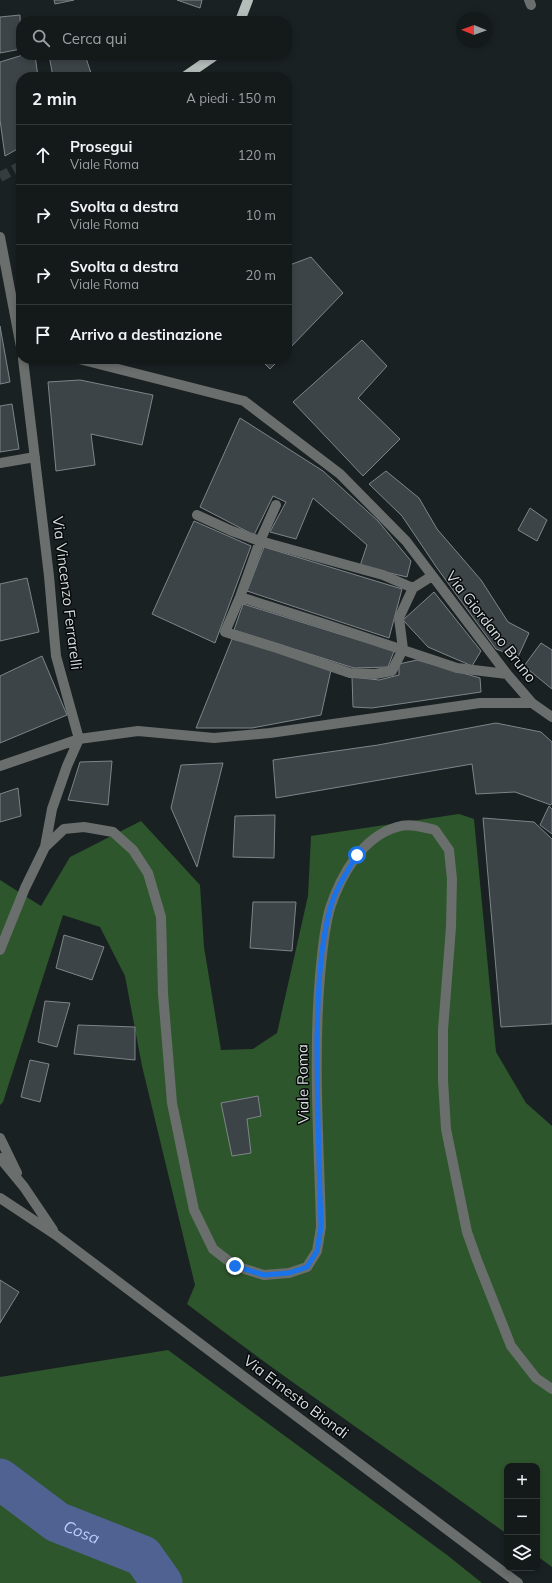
<!DOCTYPE html>
<html lang="it">
<meta charset="utf-8">
<style>
body{margin:0;font-family:Mulish,sans-serif;background:#1d2223;color:#f1f3f6}
.controls{position:absolute;right:12px;bottom:12px;display:grid;overflow:hidden;border-radius:8px;box-shadow:0 2px 6px #0003}
.controls button{width:36px;height:36px;display:grid;place-items:center;padding:0;border:0;border-bottom:1px solid #333839;background:#14191a;color:#f1f3f6;font:20px sans-serif}
.compass{position:absolute;left:456px;top:12px;width:36px;height:36px;border-radius:50%;background:#14191a;box-shadow:0 2px 6px #0003;rotate:271deg}
.stop{position:absolute;width:12px;height:12px;margin:-9px;border:3px solid #1a73e8;border-radius:50%;background:#fff}
.stop.end{background:#1a73e8;border-color:#fff;box-shadow:0 1px 4px #0008}
.list{margin:0;padding:0;list-style:none}
h2{display:flex;justify-content:space-between;align-items:center;height:52px;margin:0;padding:0 16px;font-size:17px}
h2 small{font-size:13px;font-weight:400;color:#9da0a2}
.list li{display:grid;grid-template-columns:26px 1fr auto;gap:12px;align-items:center;box-sizing:border-box;height:60px;padding:0 16px;border-top:1px solid #333839}
.list b{display:block;font-size:15px;white-space:nowrap}
.list p{margin:0;font-size:13px;white-space:nowrap;color:#9da0a2}
.list em{font-size:13px;font-style:normal;color:#9da0a2}
.icon{flex:none;width:22px;height:22px;fill:none;stroke:currentColor;stroke-width:2;stroke-linecap:round;stroke-linejoin:round}
.map{position:relative;flex:none;width:552px;height:1583px;overflow:hidden}
.search{position:absolute;background:#14191a;box-shadow:0 2px 6px #0003;left:16px;top:16px;width:276px;height:44px;display:flex;align-items:center;gap:10px;box-sizing:border-box;padding:0 14px;border-radius:16px;color:#9da0a2;font-size:15px}
.panel{position:absolute;background:#14191a;box-shadow:0 2px 6px #0003;left:16px;top:72px;width:276px;height:292px;border-radius:16px}
.map>svg:first-child{display:block}
</style>
<div class="map">
<svg width="552" height="1583" viewBox="0 0 552 1583">
<rect width="100%" height="100%" fill="#1a2122"/>
<path fill="#2e562c" d="M 459,814 L 474,819 L 496,1052 L 526,1103 L 552,1126 L 552,1567 L 537,1556 L 537,1466 L 507,1466 L 507,1534 C 401,1457 291,1384 187,1304 L 195,1285 L 142,1066 L 125,976 L 100,927 L 63,915 L 3,1102 L 0,1105 L 0,880 L 41,906 L 70,857 L 141,821 L 200,885 L 204,947 L 221,1050 L 253,1049 L 277,1033 L 308,896 L 311,836 Z
M 168,1350 L 447,1555 L 482,1583 L 0,1583 L 0,1377 Z"/>
<g fill="none" stroke-linecap="round" stroke-linejoin="round">
<path stroke="#506292" stroke-width="41" id="s1" d="M 0,1479 L 57,1522 L 143,1556 L 162,1583"/>
</g>
<path fill="#3d4448" stroke="#7e858a" d="M 54,0 L 74,0 L 55,4 Z
M 177,0 L 202,0 L 200,8 Z
M 20,15 L 21,49 L 0,53 L 0,17 Z
M 23,55 L 35,55 L 38,77 L 21,77 L 21,147 L 5,156 L 0,120 L 0,62 Z
M 49,55 L 85,55 L 91,73 L 79,77 L 53,77 Z
M 311,257 L 343,293 L 287,351 L 287,266 Z
M 0,326 L 10,382 L 0,384 Z
M 362,340 L 387,366 L 358,398 L 400,439 L 363,476 L 293,402 Z
M 260,359 L 280,359 L 270,369 Z
M 80,380 L 153,395 L 142,445 L 91,434 L 95,465 L 56,471 L 48,382 Z
M 12,404 L 19,449 L 0,452 L 0,406 Z
M 240,418 L 323,471 L 378,521 L 411,561 L 407,577 L 360,566 L 367,545 L 313,498 L 296,539 L 270,532 L 286,502 L 273,496 L 254,535 L 200,507 Z
M 386,471 L 419,498 L 437,529 L 481,580 L 508,622 L 529,633 L 518,657 L 496,649 L 437,568 L 402,516 L 369,484 Z
M 530,508 L 547,520 L 537,541 L 518,530 Z
M 194,521 L 251,546 L 215,643 L 152,614 Z
M 264,547 L 402,589 L 389,638 L 247,591 Z
M 27,578 L 39,632 L 0,641 L 0,584 Z
M 434,592 L 481,651 L 472,666 L 428,647 L 403,620 Z
M 243,604 L 394,651 L 388,667 L 354,668 L 234,630 Z
M 232,639 L 275,650 L 331,670 L 321,715 L 252,728 L 196,728 Z
M 541,643 L 552,650 L 552,689 L 524,666 Z
M 42,656 L 67,715 L 0,743 L 0,676 Z
M 417,660 L 480,678 L 481,692 L 372,708 L 353,707 L 352,677 L 379,680 L 399,675 L 399,664 Z
M 496,723 L 541,732 L 552,742 L 552,803 L 551,805 L 515,792 L 476,794 L 472,764 L 276,798 L 273,760 L 378,745 Z
M 112,761 L 108,805 L 68,800 L 80,762 Z
M 223,763 L 197,867 L 171,808 L 181,765 Z
M 18,788 L 21,816 L 0,822 L 0,794 Z
M 549,806 L 552,809 L 552,834 L 540,825 Z
M 275,815 L 274,858 L 233,857 L 235,816 Z
M 483,818 L 534,822 L 552,839 L 552,1024 L 501,1027 Z
M 253,902 L 296,902 L 292,951 L 250,948 Z
M 64,935 L 104,947 L 92,980 L 56,968 Z
M 45,1001 L 70,1003 L 57,1047 L 38,1042 Z
M 78,1025 L 135,1027 L 135,1060 L 74,1054 Z
M 30,1060 L 49,1064 L 40,1102 L 21,1097 Z
M 258,1096 L 261,1116 L 247,1119 L 251,1153 L 232,1156 L 221,1103 Z
M 0,1280 L 19,1292 L 0,1323 Z"/>
<g fill="none" stroke-linecap="round" stroke-linejoin="round">
<path stroke="#363d3e" stroke-width="10" stroke-dasharray="10 5" stroke-linecap="butt" d="M 0,177 L 21,166"/>
<path stroke="#6a6e6c" stroke-width="10" d="M 529,0 L 531,5
M 0,237 L 21,347
M 23,359 L 49,576 L 56,656 L 79,739 L 67,766 L 52,809 L 45,847
M 79,359 L 244,401 L 340,474 L 406,541 L 507,674 L 532,703 L 552,717
M 0,463 L 35,457
M 197,515 L 232,531 L 260,541 L 276,505
M 413,588 L 432,576
M 240,597 L 225,632 L 277,648 L 350,673 L 375,674 L 392,671 L 403,649 L 399,618 L 413,588 L 383,575 L 260,541 L 240,597 L 325,624 L 457,668 L 507,674
M 0,766 L 79,739 L 138,731 L 214,738 L 270,733 L 480,703 L 532,703
M 0,950 L 25,888 L 45,847 L 64,829 L 84,827 L 113,832 L 133,850 L 148,873 L 161,917 L 163,994 L 172,1103 L 194,1210 L 213,1249 L 235,1266 L 264,1275 L 289,1273 L 307,1267 L 317,1251 L 321,1227 C 319,1144 313,1059 320,976 C 322,954 324,929 330,908 C 341,875 362,837 397,827 C 410,823 423,827 435,830 L 449,850 L 452,879 L 451,927 L 443,1030 L 443,1080 L 446,1129 L 467,1232 L 477,1260 L 511,1346 L 536,1378 L 552,1389
M 0,1138 L 17,1173
M 0,1158 L 24,1187 L 53,1230
M 0,1198 L 56,1235 L 518,1583"/>
<path stroke="#b5bdbb" stroke-width="10" d="M 240,21 L 248,0
M 184,77 L 210,59 L 215,55"/>
</g>
<g fill="none" stroke-linecap="round" stroke-linejoin="round">
<path stroke="#1a73e8" stroke-width="5" d="M 235,1266 L 264,1275 L 289,1273 L 307,1267 L 317,1251 L 321,1227 C 319,1164 317,1101 317,1039 C 318,996 319,951 330,909 C 335,890 347,872 357,855"/>
</g>
<g text-anchor="middle" stroke-width="3" stroke-linejoin="round" paint-order="stroke">
<g font-size="15" fill="#d8dddd" stroke="#070a0a">
<text transform="translate(67 593) rotate(83)" y="5">Via Vincenzo Ferrarelli</text>
<text transform="translate(491 627) rotate(52)" y="5">Via Giordano Bruno</text>
<text transform="translate(303 1084) rotate(-91)" y="5">Viale Roma</text>
<text transform="translate(296 1397) rotate(37)" y="5">Via Ernesto Biondi</text>
</g>
<g font-size="16" font-style="italic" fill="#baccfa" stroke="#070a0a">
<text dy="6" stroke="none"><textPath href="#s1" startOffset="98">Cosa</textPath></text>
</g>
</g>
</svg>
<div class="controls">
<button>+</button>
<button>−</button>
<button><svg class="icon" aria-label="layers" viewBox="0 0 24 24"><path d="M12 4l9 5-9 5-9-5zM3 14l9 5 9-5"/></svg></button>
</div>
<svg class="compass" viewBox="-18 -18 36 36"><path d="M0-13l5 13h-10z" fill="#e53935"/><path d="M0 13l5-13h-10z" fill="#9da0a2"/></svg>
<div class="stop" style="left:357px;top:855px"></div>
<div class="stop end" style="left:235px;top:1266px"></div>
<div class="search"><svg class="icon" aria-label="search" viewBox="0 0 24 24"><circle cx="10" cy="10" r="6"/><path d="M15 15l6 6"/></svg>Cerca qui</div>
<section class="panel">
<h2>2 min<small>A piedi · 150 m</small></h2>
<ul class="list">
<li><svg class="icon" aria-label="ahead" viewBox="0 0 24 24"><path d="M12 20V5M6 11l6-6 6 6"/></svg><div><b>Prosegui</b><p>Viale Roma</p></div><em>120 m</em></li>
<li><svg class="icon" aria-label="right" viewBox="0 0 24 24"><path d="M7 20v-9h11M14 6l5 5-5 5"/></svg><div><b>Svolta a destra</b><p>Viale Roma</p></div><em>10 m</em></li>
<li><svg class="icon" aria-label="right" viewBox="0 0 24 24"><path d="M7 20v-9h11M14 6l5 5-5 5"/></svg><div><b>Svolta a destra</b><p>Viale Roma</p></div><em>20 m</em></li>
<li><svg class="icon" aria-label="arrive" viewBox="0 0 24 24"><path d="M6 21V4h12l-3 4 3 4H6"/></svg><div><b>Arrivo a destinazione</b></div></li>
</ul>
</section>
</div>
